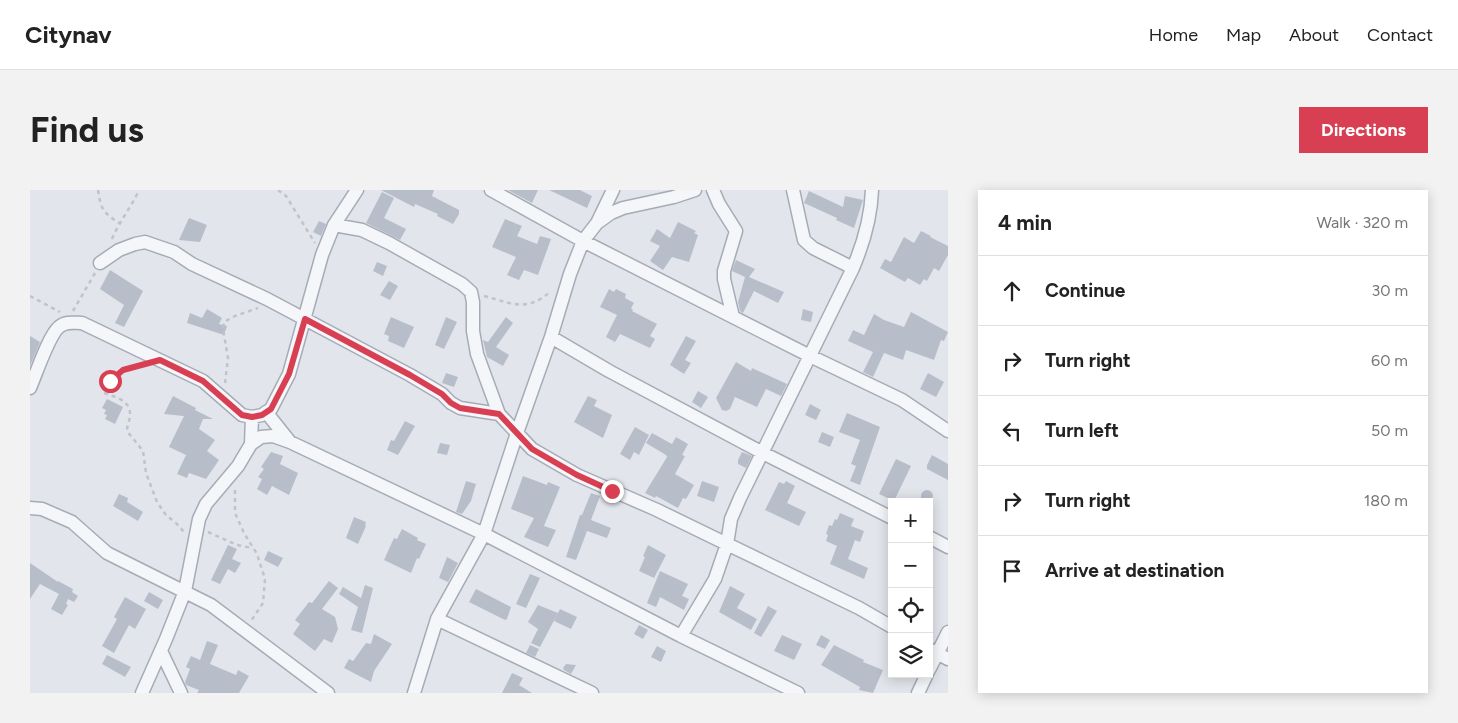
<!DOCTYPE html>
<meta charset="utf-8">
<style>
body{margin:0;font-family:Figtree,sans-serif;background:#f2f2f2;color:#222}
.controls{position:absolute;right:15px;bottom:15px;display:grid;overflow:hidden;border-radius:0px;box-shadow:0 2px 12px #0003}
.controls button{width:45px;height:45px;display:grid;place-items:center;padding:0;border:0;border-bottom:1px solid #e0e0e0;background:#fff;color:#222;font:25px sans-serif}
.stop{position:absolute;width:15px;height:15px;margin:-11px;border:4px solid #d83f52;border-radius:50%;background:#fff}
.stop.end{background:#d83f52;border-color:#fff;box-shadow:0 1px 5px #0008}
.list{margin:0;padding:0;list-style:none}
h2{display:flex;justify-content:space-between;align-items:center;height:65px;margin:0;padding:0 20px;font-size:21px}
h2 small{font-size:16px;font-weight:400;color:#767676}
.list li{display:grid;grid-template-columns:32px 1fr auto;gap:15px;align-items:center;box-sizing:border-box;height:70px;padding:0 20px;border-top:1px solid #e0e0e0}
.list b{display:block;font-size:19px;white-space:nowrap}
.list em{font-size:16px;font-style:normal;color:#767676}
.icon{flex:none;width:28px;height:28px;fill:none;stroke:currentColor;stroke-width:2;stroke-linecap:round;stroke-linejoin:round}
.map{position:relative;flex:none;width:918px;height:503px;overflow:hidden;border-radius:0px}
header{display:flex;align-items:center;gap:30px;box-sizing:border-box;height:70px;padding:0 25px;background:#fff;border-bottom:1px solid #e0e0e0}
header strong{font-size:24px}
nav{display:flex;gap:28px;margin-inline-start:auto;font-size:18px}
.intro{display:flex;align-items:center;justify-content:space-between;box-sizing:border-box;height:120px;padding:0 30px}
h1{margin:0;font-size:35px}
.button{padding:12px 22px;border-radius:0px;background:#d83f52;color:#fff;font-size:18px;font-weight:700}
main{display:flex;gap:30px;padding:0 30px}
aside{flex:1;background:#fff;border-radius:0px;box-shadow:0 2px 12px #0003}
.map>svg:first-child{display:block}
</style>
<header>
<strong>Citynav</strong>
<nav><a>Home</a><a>Map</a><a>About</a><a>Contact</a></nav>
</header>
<div class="intro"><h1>Find us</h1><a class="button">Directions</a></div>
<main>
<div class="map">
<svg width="918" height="503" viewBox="0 0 918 503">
<rect width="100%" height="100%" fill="#e2e5eb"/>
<path fill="#b8bec9" d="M 351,0 L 404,0 L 402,6 L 429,20 L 429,24 L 423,34 L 407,26 L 408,24 L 385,14 L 384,17 Z
M 478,0 L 508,0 L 502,13 Z
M 519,0 L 550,0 L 562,6 L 557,18 Z
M 779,1 L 813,17 L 815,6 L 833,10 L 824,38 L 806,30 L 807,28 L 774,13 Z
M 352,2 L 364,8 L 354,28 L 376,39 L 370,50 L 336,33 Z
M 159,28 L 177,35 L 170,52 L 149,50 Z
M 475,29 L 492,36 L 487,46 L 507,54 L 510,46 L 521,49 L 508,85 L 494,80 L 489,90 L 477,85 L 486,67 L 462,57 Z
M 289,31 L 296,34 L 291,46 L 283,42 Z
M 648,32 L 666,41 L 664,43 L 668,45 L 659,72 L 642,67 L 633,80 L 620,71 L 630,56 L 620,51 L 627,39 L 640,48 Z
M 891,41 L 901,46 L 900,47 L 918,56 L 918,65 L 909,81 L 904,78 L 897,91 L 894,89 L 890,95 L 878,88 L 875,92 L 850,78 L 855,69 L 861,72 L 874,47 L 884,53 Z
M 706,70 L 725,79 L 719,87 L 754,102 L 748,113 L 724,101 L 713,123 L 710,121 L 708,112 L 715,87 L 702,81 Z
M 347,72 L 357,76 L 353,86 L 343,81 Z
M 80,80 L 113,101 L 94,137 L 85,133 L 94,115 L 70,99 Z
M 359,91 L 368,96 L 360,110 L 350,105 Z
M 579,99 L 584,102 L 586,99 L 596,104 L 595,108 L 604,113 L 601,118 L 603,120 L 602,121 L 627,134 L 620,146 L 625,149 L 620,158 L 590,144 L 585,152 L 576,147 L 587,125 L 570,117 Z
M 177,119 L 192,128 L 189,134 L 197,136 L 194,145 L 157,133 L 160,123 L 172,128 Z
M 773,119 L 783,122 L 781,132 L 771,130 Z
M 881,122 L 918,142 L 914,151 L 911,150 L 904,170 L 876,160 L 873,170 L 854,163 L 843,187 L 833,182 L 843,162 L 818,151 L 823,140 L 834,145 L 844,124 L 854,130 L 874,137 Z
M 361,127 L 384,137 L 374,158 L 358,151 L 359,146 L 354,144 Z
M 416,127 L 427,132 L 414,159 L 405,155 Z
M 476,127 L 483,133 L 466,157 L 479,165 L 473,176 L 457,167 L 453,150 L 458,152 Z
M 0,146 L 10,152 L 0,176 Z
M 656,146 L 666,151 L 655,170 L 661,173 L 654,184 L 640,175 Z
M 706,172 L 721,181 L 722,178 L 757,194 L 751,206 L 736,199 L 727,217 L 705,207 L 700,219 L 696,221 L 692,220 L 686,208 Z
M 416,183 L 428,187 L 424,197 L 412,193 Z
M 898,183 L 914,192 L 906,207 L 890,199 Z
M 668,201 L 678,207 L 671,218 L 662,212 Z
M 143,206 L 166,218 L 165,220 L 183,229 L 173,229 L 169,239 L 185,250 L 177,261 L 189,270 L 176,289 L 159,283 L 157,288 L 147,284 L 156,265 L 139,257 L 154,226 L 134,224 Z
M 558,206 L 567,210 L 564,216 L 582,225 L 573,248 L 544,232 Z
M 77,209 L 93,217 L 85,234 L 75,229 L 77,225 L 74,224 L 76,220 L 72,218 Z
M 780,214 L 791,220 L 786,230 L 775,225 Z
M 817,223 L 850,237 L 830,295 L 820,291 L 826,276 L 821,274 L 830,250 L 809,242 Z
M 375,231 L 385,236 L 368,265 L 357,260 L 361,250 L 364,251 Z
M 605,237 L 619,245 L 609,265 L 604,262 L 600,270 L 590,264 Z
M 792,242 L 804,247 L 800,257 L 788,252 Z
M 622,243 L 642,254 L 646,247 L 658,254 L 652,265 L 655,266 L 645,284 L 664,295 L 656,309 L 653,308 L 648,318 L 626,306 L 625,308 L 615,303 L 637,267 L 636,265 L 616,253 Z
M 410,253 L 420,255 L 417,265 L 407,263 Z
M 241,262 L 253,266 L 250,274 L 268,283 L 259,305 L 242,296 L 237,305 L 227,299 L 232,289 L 228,287 L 234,279 L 231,277 Z
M 712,262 L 722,266 L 716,278 L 708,274 L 708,270 Z
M 902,265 L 918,274 L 918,290 L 897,279 L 897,275 Z
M 866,269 L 881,276 L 864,311 L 849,304 Z
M 493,286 L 517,295 L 518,292 L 530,297 L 514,336 L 526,340 L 518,357 L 494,347 L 504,328 L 481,319 Z
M 436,291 L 446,294 L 441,311 L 432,324 L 426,322 Z
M 672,291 L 689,297 L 684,312 L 667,306 Z
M 756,291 L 765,296 L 757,313 L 776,322 L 769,336 L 735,320 L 749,292 L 754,294 Z
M891 306a6 6 0 1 1 12 0a6 6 0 1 1-12 0Z
M 561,303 L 570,306 L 561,330 L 581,338 L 577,348 L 557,341 L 546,370 L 536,367 L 550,325 L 552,325 Z
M 89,304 L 98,308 L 97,312 L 113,322 L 108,331 L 83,316 Z
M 810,323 L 824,329 L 821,336 L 834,341 L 830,352 L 825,350 L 818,369 L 838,378 L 834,389 L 800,374 L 807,356 L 796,351 L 798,345 L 796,344 L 799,335 L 802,336 L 805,329 L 807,330 Z
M 324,327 L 336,332 L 335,335 L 336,336 L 328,354 L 316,348 Z
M 372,339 L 388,348 L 387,350 L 396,354 L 389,369 L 387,368 L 381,383 L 354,370 L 364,348 L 367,349 Z
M 198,355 L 207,359 L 202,369 L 211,373 L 205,383 L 198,379 L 190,394 L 181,390 Z
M 618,355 L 636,365 L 624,388 L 609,381 L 615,367 L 613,366 Z
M 238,361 L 253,368 L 248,377 L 234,370 Z
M 417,367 L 428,373 L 418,392 L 409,388 Z
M 0,373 L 28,392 L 28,391 L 43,399 L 42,402 L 48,406 L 44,412 L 38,409 L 36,414 L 38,415 L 32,425 L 21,419 L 29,404 L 10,394 L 0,409 Z
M 630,381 L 658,394 L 652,406 L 659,409 L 654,420 L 630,407 L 626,417 L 617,413 Z
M 500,384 L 510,388 L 496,418 L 486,414 Z
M 299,391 L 308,398 L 292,419 L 305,427 L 308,439 L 302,453 L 294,449 L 285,461 L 263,444 L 270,434 L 265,430 L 279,412 L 282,413 Z
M 335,395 L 343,398 L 332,443 L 321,440 L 328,417 L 309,404 L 313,397 L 331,408 Z
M 700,396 L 715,404 L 707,418 L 727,429 L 721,440 L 689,422 Z
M 446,399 L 481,417 L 477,429 L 475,430 L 439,412 Z
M 119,402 L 133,410 L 128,419 L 114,411 Z
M 95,407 L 116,419 L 105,439 L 99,435 L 84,463 L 72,456 L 87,429 L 84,427 Z
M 508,415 L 528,423 L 510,457 L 501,453 L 508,439 L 498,432 Z
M 738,416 L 747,421 L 731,447 L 724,443 Z
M 530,419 L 547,427 L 541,439 L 524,431 Z
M 609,435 L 618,440 L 613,449 L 604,444 Z
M 344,444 L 362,454 L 344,481 L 341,492 L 314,478 L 319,469 L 323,471 L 336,453 L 341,454 Z
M 752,445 L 772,454 L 764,470 L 744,461 Z
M 791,445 L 800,450 L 795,459 L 786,455 Z
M 177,451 L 188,455 L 180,474 L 206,485 L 208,480 L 219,486 L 209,503 L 167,503 L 169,500 L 156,495 L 155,492 L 160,479 L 156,477 L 161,466 L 170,470 Z
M 500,455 L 509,459 L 505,467 L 496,463 Z
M 804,455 L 834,470 L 833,472 L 853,480 L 843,503 L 829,500 L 830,497 L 791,475 Z
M 627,456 L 636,461 L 631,472 L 621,467 Z
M 77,465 L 101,477 L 95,487 L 72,474 Z
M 536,474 L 546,475 L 541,484 L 534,480 L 533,478 Z
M 482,483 L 493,488 L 489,495 L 502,503 L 472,503 Z"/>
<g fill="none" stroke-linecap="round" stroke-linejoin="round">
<g stroke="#a6acb6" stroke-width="15">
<path id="street" d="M 583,0 L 567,33 L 553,51 L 780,166 L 872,210 L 918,241
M 683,0 L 689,14 L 706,41 L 694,81 L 694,89 L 703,127
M 763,0 L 774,50 L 783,58 L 823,78
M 567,33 L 581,23 L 593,18 L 644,7 L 665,0
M 304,35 L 332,40 L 359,53 L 432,94 L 441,102 L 443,112 L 443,141 L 447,164 L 469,224 L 502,259 L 547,285 L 627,320 L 697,354 L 829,418 L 862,437
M 70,73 L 89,60 L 105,54 L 115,52 L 144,62 L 162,74 L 237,109 L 380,185 L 412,204 L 421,213 L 430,218 L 469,224
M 521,147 L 579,181 L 731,262 L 862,328
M 0,198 C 6,184 19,145 29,137 C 36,131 44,133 52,133 L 173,191 L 212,225 L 222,227 L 232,225 L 241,219 L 259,184 L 292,65 L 304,35 L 327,0
M 236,222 L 260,252
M 221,254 L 222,227
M 0,318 L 12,319 L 42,332 L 77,363 L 181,415 L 298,503
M 899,347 L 918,357
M 407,429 L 562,503
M 651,446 L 685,389 L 697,354 L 701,329 L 710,308 L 823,78 C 834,52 841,28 842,0
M 899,459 L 918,469
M 131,461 L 151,503
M 899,480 L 918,442
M 112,503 L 136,449 L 155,401 L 169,329 L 176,314 L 208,276 L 221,254 L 231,247 L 243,246 L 260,252 L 454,344 L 651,446 L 768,503
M 384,503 L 407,429 L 454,344 L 487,243 L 521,147 L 540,84 L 553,51 L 461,0
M 888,503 L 897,484"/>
</g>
<path stroke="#c0c3ca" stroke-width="2.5" stroke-dasharray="4 4" stroke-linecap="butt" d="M 68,0 C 71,20 73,22 89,33
M 248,0 L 256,6 L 285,53
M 82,49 C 89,32 102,16 109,0
M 0,106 L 30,122
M 454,106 C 481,113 497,123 521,101
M 43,121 L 65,83
M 109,174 C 97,177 75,188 74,203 C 85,207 101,210 100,225 C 100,230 97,235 97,241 L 113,261 L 116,283 L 127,312 L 136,325 L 147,334 L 154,342
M 195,193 L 198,168 L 193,139 L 194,132 L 205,126 L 228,118
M 205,300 L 205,323 L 214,343 L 227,364 L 235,389 L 233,413 L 221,431
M 178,342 L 207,355 L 222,358"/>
<use href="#street" stroke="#f5f6f9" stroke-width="12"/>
</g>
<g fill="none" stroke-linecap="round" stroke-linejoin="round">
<path stroke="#d83f52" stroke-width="6" d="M 80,191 L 93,180 L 130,170 L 173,191 L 212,225 L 222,227 L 232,225 L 241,219 L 259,184 L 275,129 L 380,185 L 412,204 L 421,213 L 430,218 L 469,224 L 502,259 L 547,285 L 582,301"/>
</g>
</svg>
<div class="controls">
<button>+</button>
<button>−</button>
<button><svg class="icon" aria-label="locate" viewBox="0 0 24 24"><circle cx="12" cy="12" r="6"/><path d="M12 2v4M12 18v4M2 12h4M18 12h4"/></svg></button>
<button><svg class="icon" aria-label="layers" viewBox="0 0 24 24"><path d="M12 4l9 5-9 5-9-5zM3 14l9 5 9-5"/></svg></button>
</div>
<div class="stop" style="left:80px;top:191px"></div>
<div class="stop end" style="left:582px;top:301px"></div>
</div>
<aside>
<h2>4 min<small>Walk · 320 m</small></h2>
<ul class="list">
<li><svg class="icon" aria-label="ahead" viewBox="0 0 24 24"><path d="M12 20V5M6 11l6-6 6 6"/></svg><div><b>Continue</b></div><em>30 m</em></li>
<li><svg class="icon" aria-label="right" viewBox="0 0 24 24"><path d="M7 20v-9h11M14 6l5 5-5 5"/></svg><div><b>Turn right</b></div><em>60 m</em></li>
<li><svg class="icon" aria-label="left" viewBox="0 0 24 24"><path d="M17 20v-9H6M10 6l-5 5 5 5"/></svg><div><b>Turn left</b></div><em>50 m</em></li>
<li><svg class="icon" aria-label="right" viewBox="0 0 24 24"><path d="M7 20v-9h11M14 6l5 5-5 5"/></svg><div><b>Turn right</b></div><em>180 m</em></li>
<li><svg class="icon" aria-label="arrive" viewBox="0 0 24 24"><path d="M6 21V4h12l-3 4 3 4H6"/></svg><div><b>Arrive at destination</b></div></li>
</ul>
</aside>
</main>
